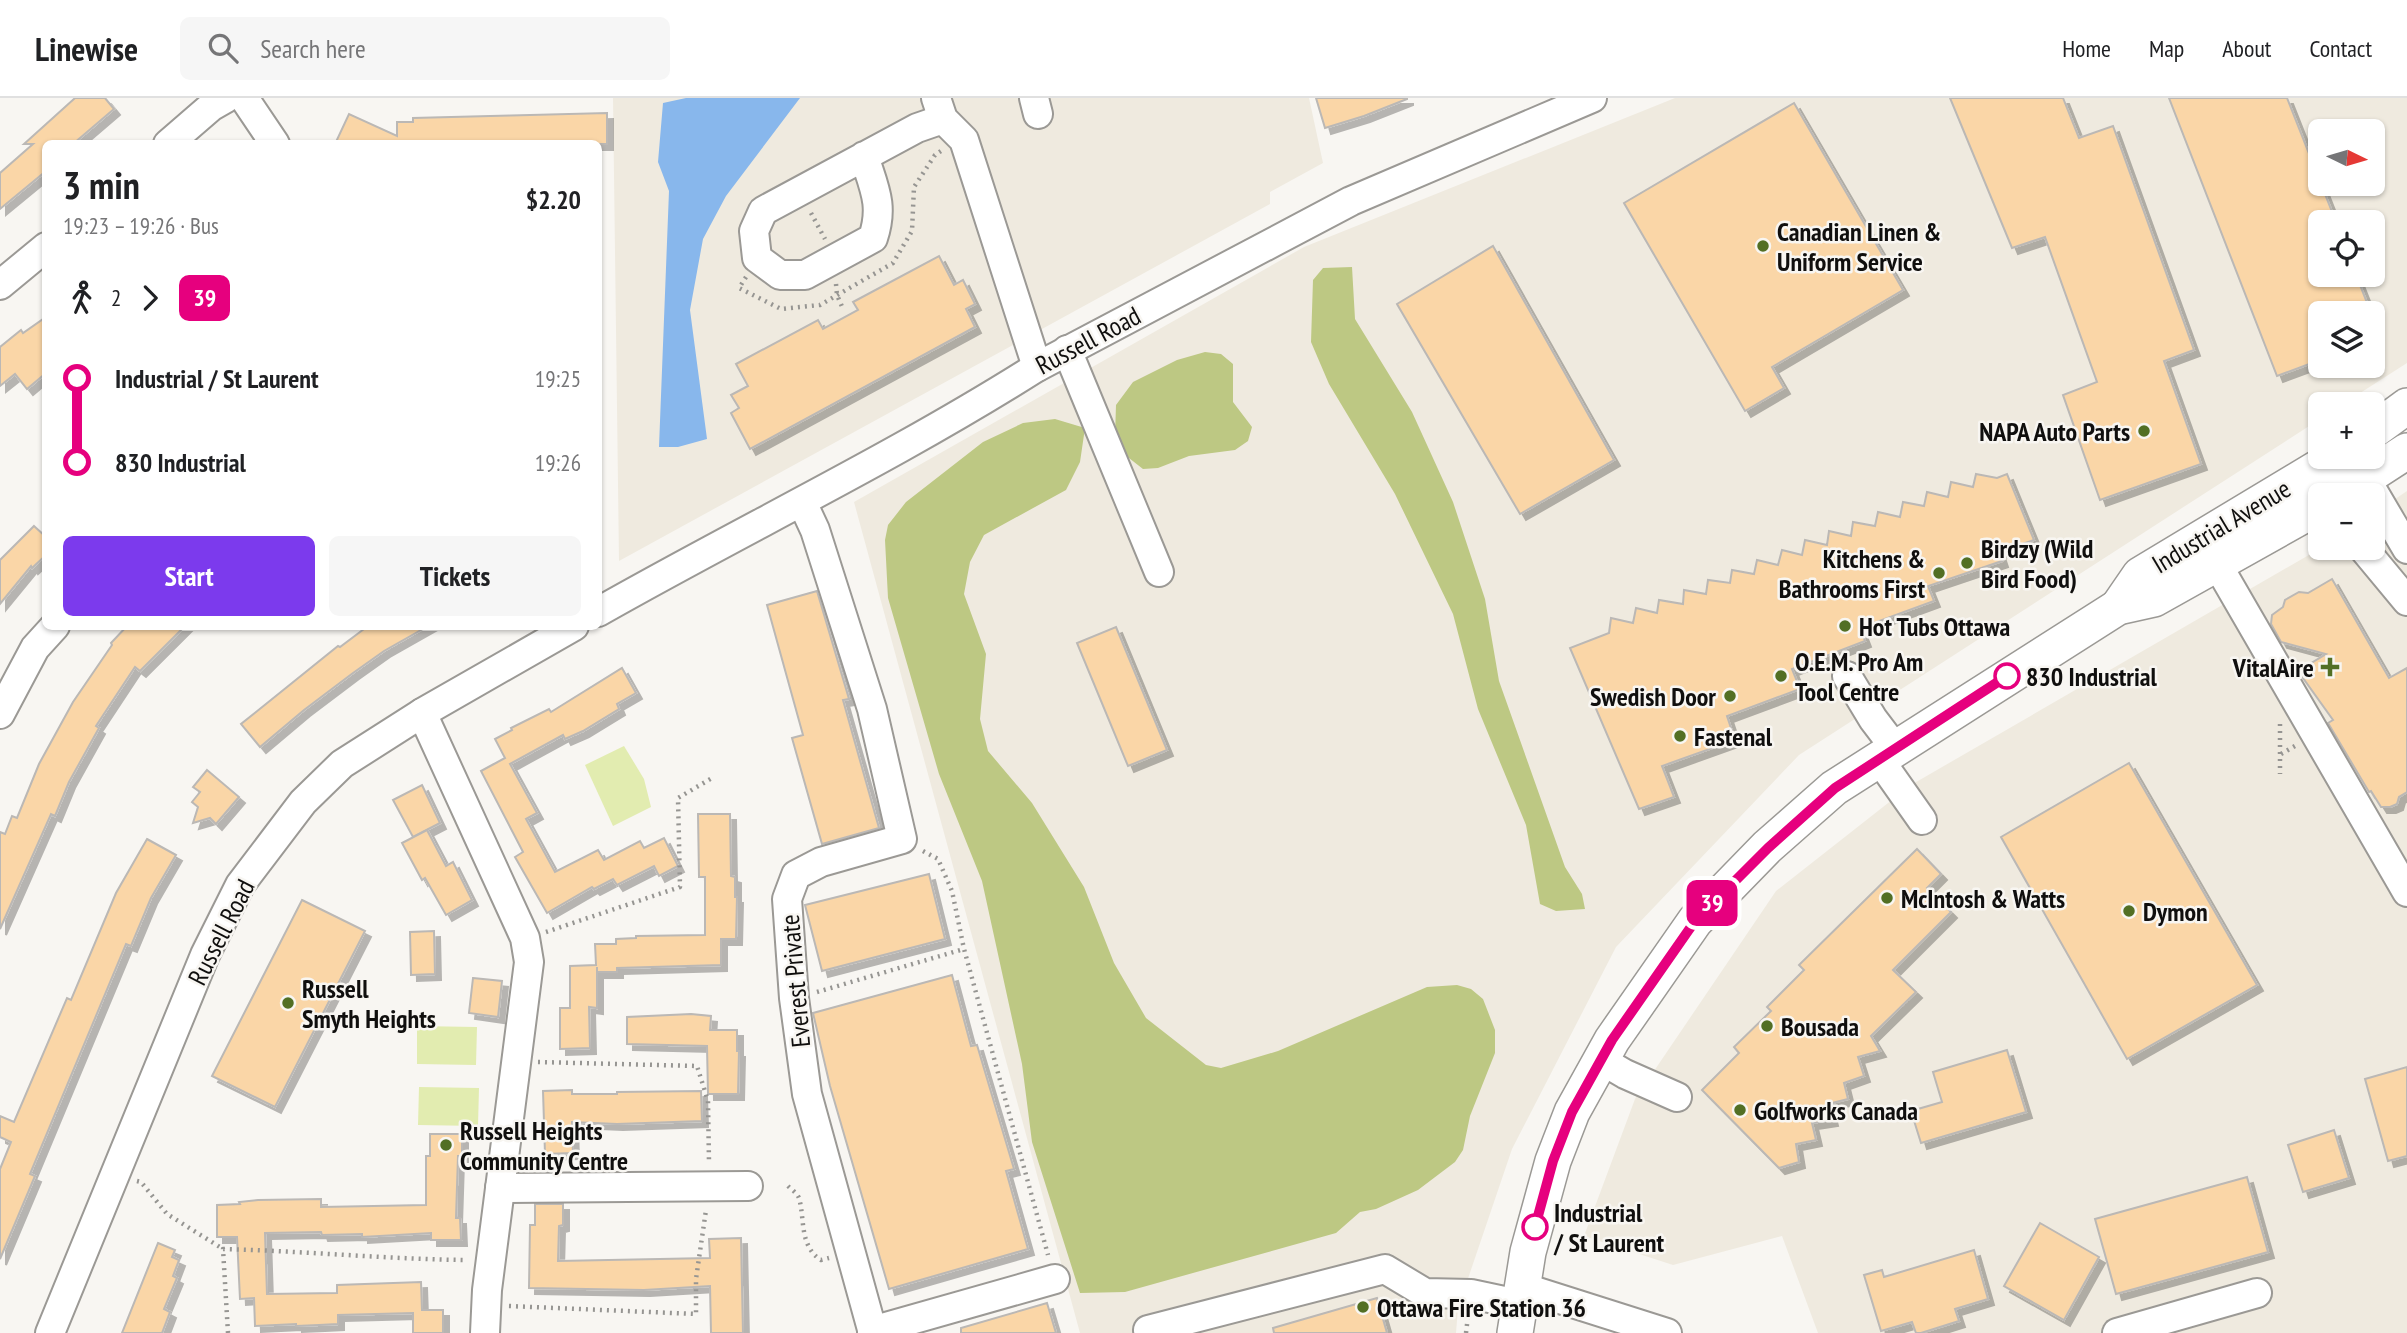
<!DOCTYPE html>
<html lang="en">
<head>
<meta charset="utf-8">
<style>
	:root { --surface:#fff; --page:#f6f6f6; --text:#202124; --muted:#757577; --line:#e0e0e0; --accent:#7c3aed }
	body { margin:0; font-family:"PT Sans Narrow",sans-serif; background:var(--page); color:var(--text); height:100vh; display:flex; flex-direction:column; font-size:26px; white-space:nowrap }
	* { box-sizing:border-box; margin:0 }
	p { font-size:23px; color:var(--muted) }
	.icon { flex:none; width:38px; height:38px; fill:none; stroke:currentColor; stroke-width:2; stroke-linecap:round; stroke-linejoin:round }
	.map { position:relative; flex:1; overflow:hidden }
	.panel { position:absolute; left:42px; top:42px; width:560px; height:490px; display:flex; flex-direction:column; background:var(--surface); border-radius:10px; box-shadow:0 2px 5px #0004 }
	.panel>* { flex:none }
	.badge { padding:0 14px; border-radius:10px; font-size:24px; line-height:46px }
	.needle { width:46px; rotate:95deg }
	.tools { position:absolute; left:2308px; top:21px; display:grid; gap:14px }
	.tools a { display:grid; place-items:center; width:77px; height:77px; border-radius:10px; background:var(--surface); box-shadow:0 2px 5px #0004; font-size:35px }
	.map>.badge { position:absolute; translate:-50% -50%; box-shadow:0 0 0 4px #fff }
	.legs { display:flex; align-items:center; gap:10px; height:77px; padding:0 21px; font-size:23px }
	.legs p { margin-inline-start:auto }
	.summary { display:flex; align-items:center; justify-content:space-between; height:119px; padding:0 21px }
	h1 { font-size:38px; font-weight:800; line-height:52px }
	.action { display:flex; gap:14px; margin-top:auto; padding:14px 21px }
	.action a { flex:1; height:80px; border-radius:10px; background:var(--accent); color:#fff; font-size:28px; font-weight:800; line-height:80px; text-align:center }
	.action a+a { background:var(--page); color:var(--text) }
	ul { padding:0 21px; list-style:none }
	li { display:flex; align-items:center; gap:24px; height:84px; font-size:26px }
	li i { display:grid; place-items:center; width:10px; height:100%; margin:0 9px; background:currentColor }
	li i::after { content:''; width:18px; height:18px; margin:-9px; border:5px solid; border-radius:50%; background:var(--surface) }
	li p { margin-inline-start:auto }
	li:first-child i { background:linear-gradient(#0000 50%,currentColor 0) }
	li:last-child i { background:linear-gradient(currentColor 50%,#0000 0) }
	header { display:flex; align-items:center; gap:42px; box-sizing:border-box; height:98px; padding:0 35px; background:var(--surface); border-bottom:2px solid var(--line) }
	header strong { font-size:33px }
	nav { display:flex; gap:38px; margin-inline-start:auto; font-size:24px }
	.search { width:490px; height:63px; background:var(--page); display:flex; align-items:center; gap:18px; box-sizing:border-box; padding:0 24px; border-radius:10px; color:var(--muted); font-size:26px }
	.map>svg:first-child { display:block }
</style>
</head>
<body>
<header>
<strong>Linewise</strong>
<div class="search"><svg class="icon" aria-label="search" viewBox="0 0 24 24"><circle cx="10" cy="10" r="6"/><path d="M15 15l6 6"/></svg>Search here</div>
<nav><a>Home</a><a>Map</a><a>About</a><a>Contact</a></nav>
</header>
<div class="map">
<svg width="2407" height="1235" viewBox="0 0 2407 1235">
	<defs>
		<filter id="shadow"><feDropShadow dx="6" dy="6" stdDeviation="0" flood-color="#0004"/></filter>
	</defs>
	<rect width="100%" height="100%" fill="#f8f6f2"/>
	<g fill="#efeadf" fill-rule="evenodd">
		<path d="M 613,0 L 1309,0 L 1323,65 L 1270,94 L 1270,106 L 619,463 Z"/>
		<path d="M 1675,0 L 2407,0 L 2407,265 L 2343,306 L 2320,306 L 2320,321 L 1799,657 L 1616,849 L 1512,1051 L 1458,1210 L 1456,1235 L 1080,1235 L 854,404 L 1304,149 ZM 2320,33 L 2373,33 L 2373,86 L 2320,86 ZM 2320,124 L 2373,124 L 2373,177 L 2320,177 ZM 2320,215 L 2373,215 L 2373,268 L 2320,268 Z"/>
		<path d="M 2407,393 L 2407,1235 L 1818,1235 L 1782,1138 L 1673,1167 L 1584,1138 L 1635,1001 L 1776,793 L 1911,687 L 2321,450 L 2373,450 L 2373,416 Z"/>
	</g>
	<g fill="#e2ecb0">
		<path d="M 624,648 L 644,681 L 651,709 L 613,728 L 585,667 Z"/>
		<path d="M 417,928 L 477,929 L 476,967 L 417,966 Z"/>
		<path d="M 419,989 L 479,990 L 478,1028 L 418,1027 Z"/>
	</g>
	<g fill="#bdc883">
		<path d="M 1352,169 L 1355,221 L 1412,314 L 1453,404 L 1485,501 L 1499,583 L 1565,769 L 1582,796 L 1585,811 L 1556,813 L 1540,806 L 1526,727 L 1478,611 L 1453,516 L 1395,396 L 1329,286 L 1311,244 L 1313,182 L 1323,170 Z"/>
		<path d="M 1205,254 L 1221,256 L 1233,266 L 1233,304 L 1252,329 L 1248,343 L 1235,352 L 1189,358 L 1158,370 L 1143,371 L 1120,353 L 1115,338 L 1116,307 L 1133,284 L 1177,262 Z"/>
		<path d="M 1055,321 L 1085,330 L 1080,364 L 1066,392 L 984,437 L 970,464 L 964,496 L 986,556 L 980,621 L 988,653 L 1032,705 L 1084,789 L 1114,865 L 1146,920 L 1206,967 L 1221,970 L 1278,953 L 1427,889 L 1457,887 L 1471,891 L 1483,901 L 1495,932 L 1495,955 L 1470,1018 L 1463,1052 L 1455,1064 L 1418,1092 L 1376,1111 L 1360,1114 L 1336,1135 L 1125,1194 L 1080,1195 L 1032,1044 L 1022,966 L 982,783 L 939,676 L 888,500 L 885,442 L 888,427 L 906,404 L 983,344 L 1023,325 Z"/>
	</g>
	<path fill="#88b7ec" d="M 686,0 L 800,0 L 726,98 L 703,141 L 690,212 L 707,341 L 678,349 L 659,349 L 669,93 L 658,64 L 663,5 Z"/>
	<g fill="#fad6a7" stroke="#bbb8b5" stroke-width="2" filter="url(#shadow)">
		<path d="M 75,0 L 105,0 L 114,11 L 73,46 L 46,46 L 46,73 L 0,111 L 0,75 L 33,46 L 24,46 Z"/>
		<path d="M 1316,0 L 1407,0 L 1407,1 L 1364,18 L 1325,30 Z"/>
		<path d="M 1950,0 L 2063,0 L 2079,40 L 2113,28 L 2194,252 L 2164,263 L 2201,366 L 2100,402 L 2063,297 L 2097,284 L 2045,139 L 2012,150 Z"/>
		<path d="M 2169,0 L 2287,0 L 2336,124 L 2320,124 L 2320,177 L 2356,177 L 2371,215 L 2320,215 L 2320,262 L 2277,278 Z"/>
		<path d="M 1794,5 L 1903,192 L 1772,269 L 1784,290 L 1745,313 L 1624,105 Z"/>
		<path d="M 607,15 L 607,46 L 335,46 L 349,16 L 397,38 L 397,24 L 413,24 L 413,20 Z"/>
		<path d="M 1493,148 L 1614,362 L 1520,416 L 1397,206 Z"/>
		<path d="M 939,158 L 954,187 L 963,182 L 975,206 L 966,211 L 975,229 L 750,351 L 731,315 L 739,310 L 731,297 L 748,288 L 736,266 L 818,222 L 823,231 L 858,212 L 853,204 Z"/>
		<path d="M 46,219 L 46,275 L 27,291 L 15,276 L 0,288 L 0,249 L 21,232 L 23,235 Z"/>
		<path d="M 1976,376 L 1997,380 L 2007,376 L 2034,442 L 1999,454 L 2002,463 L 1928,488 L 1934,503 L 1860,530 L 1865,543 L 1792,571 L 1800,591 L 1727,618 L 1735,642 L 1662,668 L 1674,699 L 1639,711 L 1570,550 L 1609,535 L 1611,520 L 1633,525 L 1636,510 L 1657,515 L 1659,502 L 1683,506 L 1684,492 L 1706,496 L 1708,482 L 1730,485 L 1732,472 L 1754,476 L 1757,462 L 1778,467 L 1782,452 L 1802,457 L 1805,442 L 1827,447 L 1829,433 L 1851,438 L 1853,424 L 1875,428 L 1878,414 L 1900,419 L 1903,404 L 1924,408 L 1927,394 L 1948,399 L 1951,384 L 1973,389 Z"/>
		<path d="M 34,428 L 46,439 L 46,457 L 32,470 L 31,468 L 0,506 L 0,462 Z"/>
		<path d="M 2332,481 L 2389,580 L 2407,570 L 2407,694 L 2399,699 L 2397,706 L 2390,709 L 2381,709 L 2371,693 L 2369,694 L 2328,625 L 2333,622 L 2298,573 L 2326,556 L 2281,544 L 2271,526 L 2272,517 L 2283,509 L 2285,502 L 2299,494 L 2308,495 Z"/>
		<path d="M 817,493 L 849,601 L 843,602 L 879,730 L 822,746 L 792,640 L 803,637 L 767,507 Z"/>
		<path d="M 127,528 L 185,528 L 140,573 L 135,569 L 96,628 L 99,630 L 69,684 L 55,718 L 51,716 L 0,831 L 0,734 L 5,736 L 12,718 L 17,720 L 39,666 L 73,604 L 112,547 L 111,545 Z"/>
		<path d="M 368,528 L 428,528 L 384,553 L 353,575 L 304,612 L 260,649 L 241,626 L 338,548 L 340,549 Z"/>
		<path d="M 1116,529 L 1167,652 L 1128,668 L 1077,545 Z"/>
		<path d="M 622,570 L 636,595 L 617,606 L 619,611 L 583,633 L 565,641 L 563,637 L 510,666 L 537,715 L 526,721 L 555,774 L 598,752 L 604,762 L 640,743 L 644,750 L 664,740 L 678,768 L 659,778 L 654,768 L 617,787 L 613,781 L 594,791 L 592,789 L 547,815 L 515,759 L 523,754 L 481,673 L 505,660 L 495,641 L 512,632 L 511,630 L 549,611 L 551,614 Z"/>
		<path d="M 2129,665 L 2257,887 L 2127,961 L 2001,739 Z"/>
		<path d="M 207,672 L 239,699 L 216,726 L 210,720 L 193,725 L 198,709 L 192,704 L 200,694 L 193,689 Z"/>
		<path d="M 422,687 L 440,725 L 413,739 L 393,702 Z"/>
		<path d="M 698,716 L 730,716 L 731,778 L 735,779 L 735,799 L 737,799 L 736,841 L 721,841 L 721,867 L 617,870 L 617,874 L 597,874 L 597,869 L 597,910 L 589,909 L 590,950 L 560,951 L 560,910 L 570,910 L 570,868 L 596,867 L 595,846 L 616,846 L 616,841 L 636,840 L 636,838 L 705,837 L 705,779 L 699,779 Z"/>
		<path d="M 427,732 L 446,768 L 453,764 L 472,802 L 446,817 L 425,780 L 422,782 L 402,745 Z"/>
		<path d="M 147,741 L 176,757 L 151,800 L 131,848 L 126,846 L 30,1076 L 35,1078 L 0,1161 L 0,1071 L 11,1044 L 0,1039 L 0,1018 L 14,1024 L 67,900 L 71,902 L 116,795 Z"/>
		<path d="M 1917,751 L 1941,776 L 1927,790 L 1951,814 L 1893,872 L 1916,894 L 1871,938 L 1880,953 L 1858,959 L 1864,978 L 1844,985 L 1848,1001 L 1828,1006 L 1832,1022 L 1812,1025 L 1816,1042 L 1796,1046 L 1799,1064 L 1779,1070 L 1702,992 L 1739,955 L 1734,949 L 1771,913 L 1767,909 L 1804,872 L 1799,867 Z"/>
		<path d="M 929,776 L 945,841 L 822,873 L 805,807 Z"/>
		<path d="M 302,802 L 365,833 L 275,1009 L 212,978 Z"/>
		<path d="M 434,833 L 435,876 L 411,877 L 410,834 Z"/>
		<path d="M 952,877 L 971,948 L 977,947 L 1014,1071 L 1006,1073 L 1028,1151 L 889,1191 L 830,988 L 813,915 Z"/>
		<path d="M 473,880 L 502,883 L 498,919 L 469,915 Z"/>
		<path d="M 691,916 L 711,918 L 710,932 L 737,932 L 737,953 L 739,953 L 738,996 L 708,996 L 707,948 L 627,946 L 627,919 Z"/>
		<path d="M 2007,952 L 2026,1014 L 1921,1045 L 1911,1013 L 1942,1004 L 1933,974 Z"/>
		<path d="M 2407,969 L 2407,1058 L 2388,1063 L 2365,981 Z"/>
		<path d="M 572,992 L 572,996 L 617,996 L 617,994 L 701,993 L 702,1023 L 617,1026 L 572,1024 L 573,1055 L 545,1056 L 543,993 Z"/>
		<path d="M 2334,1032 L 2349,1080 L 2303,1094 L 2288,1047 Z"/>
		<path d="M 430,1036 L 462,1036 L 462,1058 L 458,1058 L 456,1120 L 460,1120 L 461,1142 L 431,1142 L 431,1135 L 362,1139 L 362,1136 L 322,1137 L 321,1134 L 265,1135 L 267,1196 L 337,1195 L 337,1187 L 421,1184 L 422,1212 L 443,1212 L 443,1235 L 413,1235 L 413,1215 L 338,1217 L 338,1226 L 319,1227 L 296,1228 L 296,1226 L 255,1228 L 254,1200 L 240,1201 L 237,1139 L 217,1139 L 217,1107 L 240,1106 L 239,1104 L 258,1102 L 321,1101 L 321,1109 L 426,1107 L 426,1058 L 430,1058 Z"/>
		<path d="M 2247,1079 L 2268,1154 L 2116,1196 L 2095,1121 Z"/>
		<path d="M 535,1106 L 563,1106 L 563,1127 L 559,1128 L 558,1163 L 710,1160 L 709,1141 L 741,1140 L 743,1235 L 711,1235 L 710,1188 L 644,1192 L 529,1190 L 530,1127 L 535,1127 Z"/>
		<path d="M 2040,1125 L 2099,1159 L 2064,1222 L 2004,1188 Z"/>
		<path d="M 158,1145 L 175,1152 L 172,1159 L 179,1162 L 173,1178 L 177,1180 L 164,1211 L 170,1214 L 162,1235 L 122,1235 Z"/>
		<path d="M 1974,1152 L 1988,1201 L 1955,1211 L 1959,1223 L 1921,1235 L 1916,1235 L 1912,1224 L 1881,1233 L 1864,1177 L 1882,1172 L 1884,1179 Z"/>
		<path d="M 1377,1200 L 1387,1235 L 1274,1235 L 1273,1230 Z"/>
		<path d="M 1047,1205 L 1056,1235 L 961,1235 L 961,1230 Z"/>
	</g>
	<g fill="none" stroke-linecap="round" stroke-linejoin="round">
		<defs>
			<g id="minor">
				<path d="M 244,0 L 275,46"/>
				<path d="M 936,0 L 943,21 L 964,42 L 1037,269"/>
				<path d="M 1034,0 L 1038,16"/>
				<path d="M 168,46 L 212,8 L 226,0"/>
				<path d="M 864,58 C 874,90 884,107 873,140 L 805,177 L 780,177 L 757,160 L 754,133 L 763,113 L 917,30 L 943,21"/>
				<path d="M 0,187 L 46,149"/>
				<path d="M 1067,252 L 1159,474"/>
				<path d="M 2353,359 L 2407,451"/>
				<path d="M 802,404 L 815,432 L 872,611 L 902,741 L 821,764 L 796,777 L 787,801 L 794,900 L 807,996 L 873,1235"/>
				<path d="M 2363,450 L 2407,503"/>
				<path d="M 2217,466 L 2407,794"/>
				<path d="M 598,514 C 744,431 895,359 1037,269 L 1351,103 L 1592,0"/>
				<path d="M 1847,578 L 1873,621 L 1895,650"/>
				<path d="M 422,615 L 525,840 L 529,864 L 487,1192 L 485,1235"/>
				<path d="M 0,616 L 35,550 L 55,528"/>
				<path d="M 1879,661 L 1922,722"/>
				<path d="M 1601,962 L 1625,976 L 1677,999"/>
				<path d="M 500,1090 L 748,1088"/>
				<path d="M 1522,1189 L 1667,1235"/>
				<path d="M 872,1233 L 1055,1181"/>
				<path d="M 50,1235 L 205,857 L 240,787 L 303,704 L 342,666 L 422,615 L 574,528"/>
				<path d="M 1149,1235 L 1148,1232 L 1385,1171 L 1425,1195 L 1471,1196 L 1518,1206"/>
				<path d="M 2117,1235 L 2257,1195"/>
			</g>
			<g id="major">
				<path d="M 2373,333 L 2407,308"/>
				<path d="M 2339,397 L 2407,353"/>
				<path d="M 2118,509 L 2140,477 L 2336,359"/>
				<path d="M 1515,1235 L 1528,1154 L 1553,1063 L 1572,1014 L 1612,942 L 1695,823 L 1767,749 L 1834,690 L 2118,509 L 2154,501 L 2320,408"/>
			</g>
		</defs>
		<use href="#minor" stroke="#9b9995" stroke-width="32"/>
		<use href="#major" stroke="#9b9995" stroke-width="38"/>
		<g stroke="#969592" stroke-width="4.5" stroke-dasharray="2 5" stroke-linecap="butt">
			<path d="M 811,115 L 825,141"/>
			<path d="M 746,179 L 739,190 L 781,211 L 820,207 L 893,165 L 912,133 L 914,89 L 935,57 L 941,53"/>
			<path d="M 836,186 L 837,197 L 843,211"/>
			<path d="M 2280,626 L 2280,676"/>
			<path d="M 2281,656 L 2295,648"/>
			<path d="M 923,753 L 938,761 L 952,793 L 964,851 L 1048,1157"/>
			<path d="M 546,834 L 680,789 L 678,700 L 712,680"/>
			<path d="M 817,894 L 964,851"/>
			<path d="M 538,964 L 697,968 L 708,1003 L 709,1065"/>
			<path d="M 137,1083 L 141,1084 L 167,1116 L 223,1151"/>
			<path d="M 788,1088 C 792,1092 797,1095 799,1100 C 805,1121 799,1148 821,1162 L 829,1160"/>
			<path d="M 509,1208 L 696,1216 L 696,1181 L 706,1112"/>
			<path d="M 228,1235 L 223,1151 C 304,1153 385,1161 466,1162"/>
			<path d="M 1466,1235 L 1468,1218"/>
		</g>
		<use href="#minor" stroke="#fff" stroke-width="28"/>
		<use href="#major" stroke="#fff" stroke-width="35"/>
	</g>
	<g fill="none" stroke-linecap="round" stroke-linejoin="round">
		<defs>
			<path id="line-1" d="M 1535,1129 L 1553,1063 L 1572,1014 L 1612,942 L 1695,823 L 1768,750 L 1835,690 L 2007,578"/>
		</defs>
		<use href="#line-1" stroke="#fff" stroke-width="16"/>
		<use href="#line-1" stroke="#e6007e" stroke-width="10"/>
	</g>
	<g fill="#526f24" stroke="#f8f6f2" stroke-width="2.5">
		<circle cx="1763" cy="148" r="7"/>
		<circle cx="2144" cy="333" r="7"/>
		<circle cx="1967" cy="465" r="7"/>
		<circle cx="1939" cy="475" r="7"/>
		<circle cx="1845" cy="528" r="7"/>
		<path d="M2326.5 558.5h7v7h7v7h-7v7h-7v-7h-7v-7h7z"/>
		<circle cx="1781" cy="578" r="7"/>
		<circle cx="1730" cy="598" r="7"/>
		<circle cx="1680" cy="638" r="7"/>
		<circle cx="1887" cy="800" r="7"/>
		<circle cx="2129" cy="813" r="7"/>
		<circle cx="288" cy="905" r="7"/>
		<circle cx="1767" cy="928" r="7"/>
		<circle cx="1740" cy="1012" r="7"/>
		<circle cx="446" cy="1047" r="7"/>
		<circle cx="1363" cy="1209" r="7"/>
	</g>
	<g fill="#fff" stroke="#e6007e" stroke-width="3.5">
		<circle cx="2007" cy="578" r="12"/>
		<circle cx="1535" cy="1129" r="12"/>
	</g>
	<g text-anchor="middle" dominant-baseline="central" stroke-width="5" stroke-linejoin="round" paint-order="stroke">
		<g font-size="26" font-weight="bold" fill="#100f0e" stroke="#f8f6f2" text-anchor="start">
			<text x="1777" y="133">Canadian Linen &amp;<tspan x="1777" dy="30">Uniform Service</tspan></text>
			<text x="2130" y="333" text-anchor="end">NAPA Auto Parts</text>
			<text x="1981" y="450">Birdzy (Wild<tspan x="1981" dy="30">Bird Food)</tspan></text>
			<text x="1925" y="460" text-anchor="end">Kitchens &amp;<tspan x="1925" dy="30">Bathrooms First</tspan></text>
			<text x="1859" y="528">Hot Tubs Ottawa</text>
			<text x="1795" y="563">O.E.M. Pro Am<tspan x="1795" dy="30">Tool Centre</tspan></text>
			<text x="2314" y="569" text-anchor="end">VitalAire</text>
			<text x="1716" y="598" text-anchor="end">Swedish Door</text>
			<text x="1694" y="638">Fastenal</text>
			<text x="1901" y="800">McIntosh &amp; Watts</text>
			<text x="2143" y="813">Dymon</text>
			<text x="302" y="890">Russell<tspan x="302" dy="30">Smyth Heights</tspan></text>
			<text x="1781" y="928">Bousada</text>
			<text x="1754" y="1012">Golfworks Canada</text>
			<text x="460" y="1032">Russell Heights<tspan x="460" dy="30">Community Centre</tspan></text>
			<text x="1377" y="1209">Ottawa Fire Station 36</text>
		</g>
		<g font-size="26" fill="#100f0e" stroke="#f8f6f2">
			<text transform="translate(1088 242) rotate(-28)">Russell Road</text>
			<text transform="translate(2221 428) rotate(-31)">Industrial Avenue</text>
			<text transform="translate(221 834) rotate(-63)">Russell Road</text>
			<text transform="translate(795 883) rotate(-95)">Everest Private</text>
		</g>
		<g font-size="26" font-weight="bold" fill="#100f0e" stroke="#f8f6f2" text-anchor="start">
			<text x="2026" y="578">830 Industrial</text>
			<text x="1554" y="1114">Industrial<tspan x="1554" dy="30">/ St Laurent</tspan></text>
		</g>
	</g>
</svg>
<div class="tools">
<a><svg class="needle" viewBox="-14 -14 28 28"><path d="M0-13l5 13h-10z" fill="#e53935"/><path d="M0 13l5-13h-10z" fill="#757577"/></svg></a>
<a><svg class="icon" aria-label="locate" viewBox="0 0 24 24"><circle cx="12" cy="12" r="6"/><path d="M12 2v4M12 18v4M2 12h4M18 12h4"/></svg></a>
<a><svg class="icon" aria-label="layers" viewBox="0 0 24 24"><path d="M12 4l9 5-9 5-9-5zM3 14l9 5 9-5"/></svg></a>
<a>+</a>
<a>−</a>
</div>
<b class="badge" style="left:1712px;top:805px;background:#e6007e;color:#fff">39</b>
<section class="panel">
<div class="summary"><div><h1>3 min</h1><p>19:23 – 19:26 · Bus</p></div><b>$2.20</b></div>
<div class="legs"><svg class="icon" aria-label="walk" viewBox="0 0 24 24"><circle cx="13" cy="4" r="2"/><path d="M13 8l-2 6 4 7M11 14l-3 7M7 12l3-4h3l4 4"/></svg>2<svg class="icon" aria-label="forward" viewBox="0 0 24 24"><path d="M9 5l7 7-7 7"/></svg><b class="badge" style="background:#e6007e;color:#fff">39</b></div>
<ul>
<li><i style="color:#e6007e"></i><b>Industrial / St Laurent</b><p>19:25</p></li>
<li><i style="color:#e6007e"></i><b>830 Industrial</b><p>19:26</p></li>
</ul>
<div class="action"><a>Start</a><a>Tickets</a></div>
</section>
</div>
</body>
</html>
